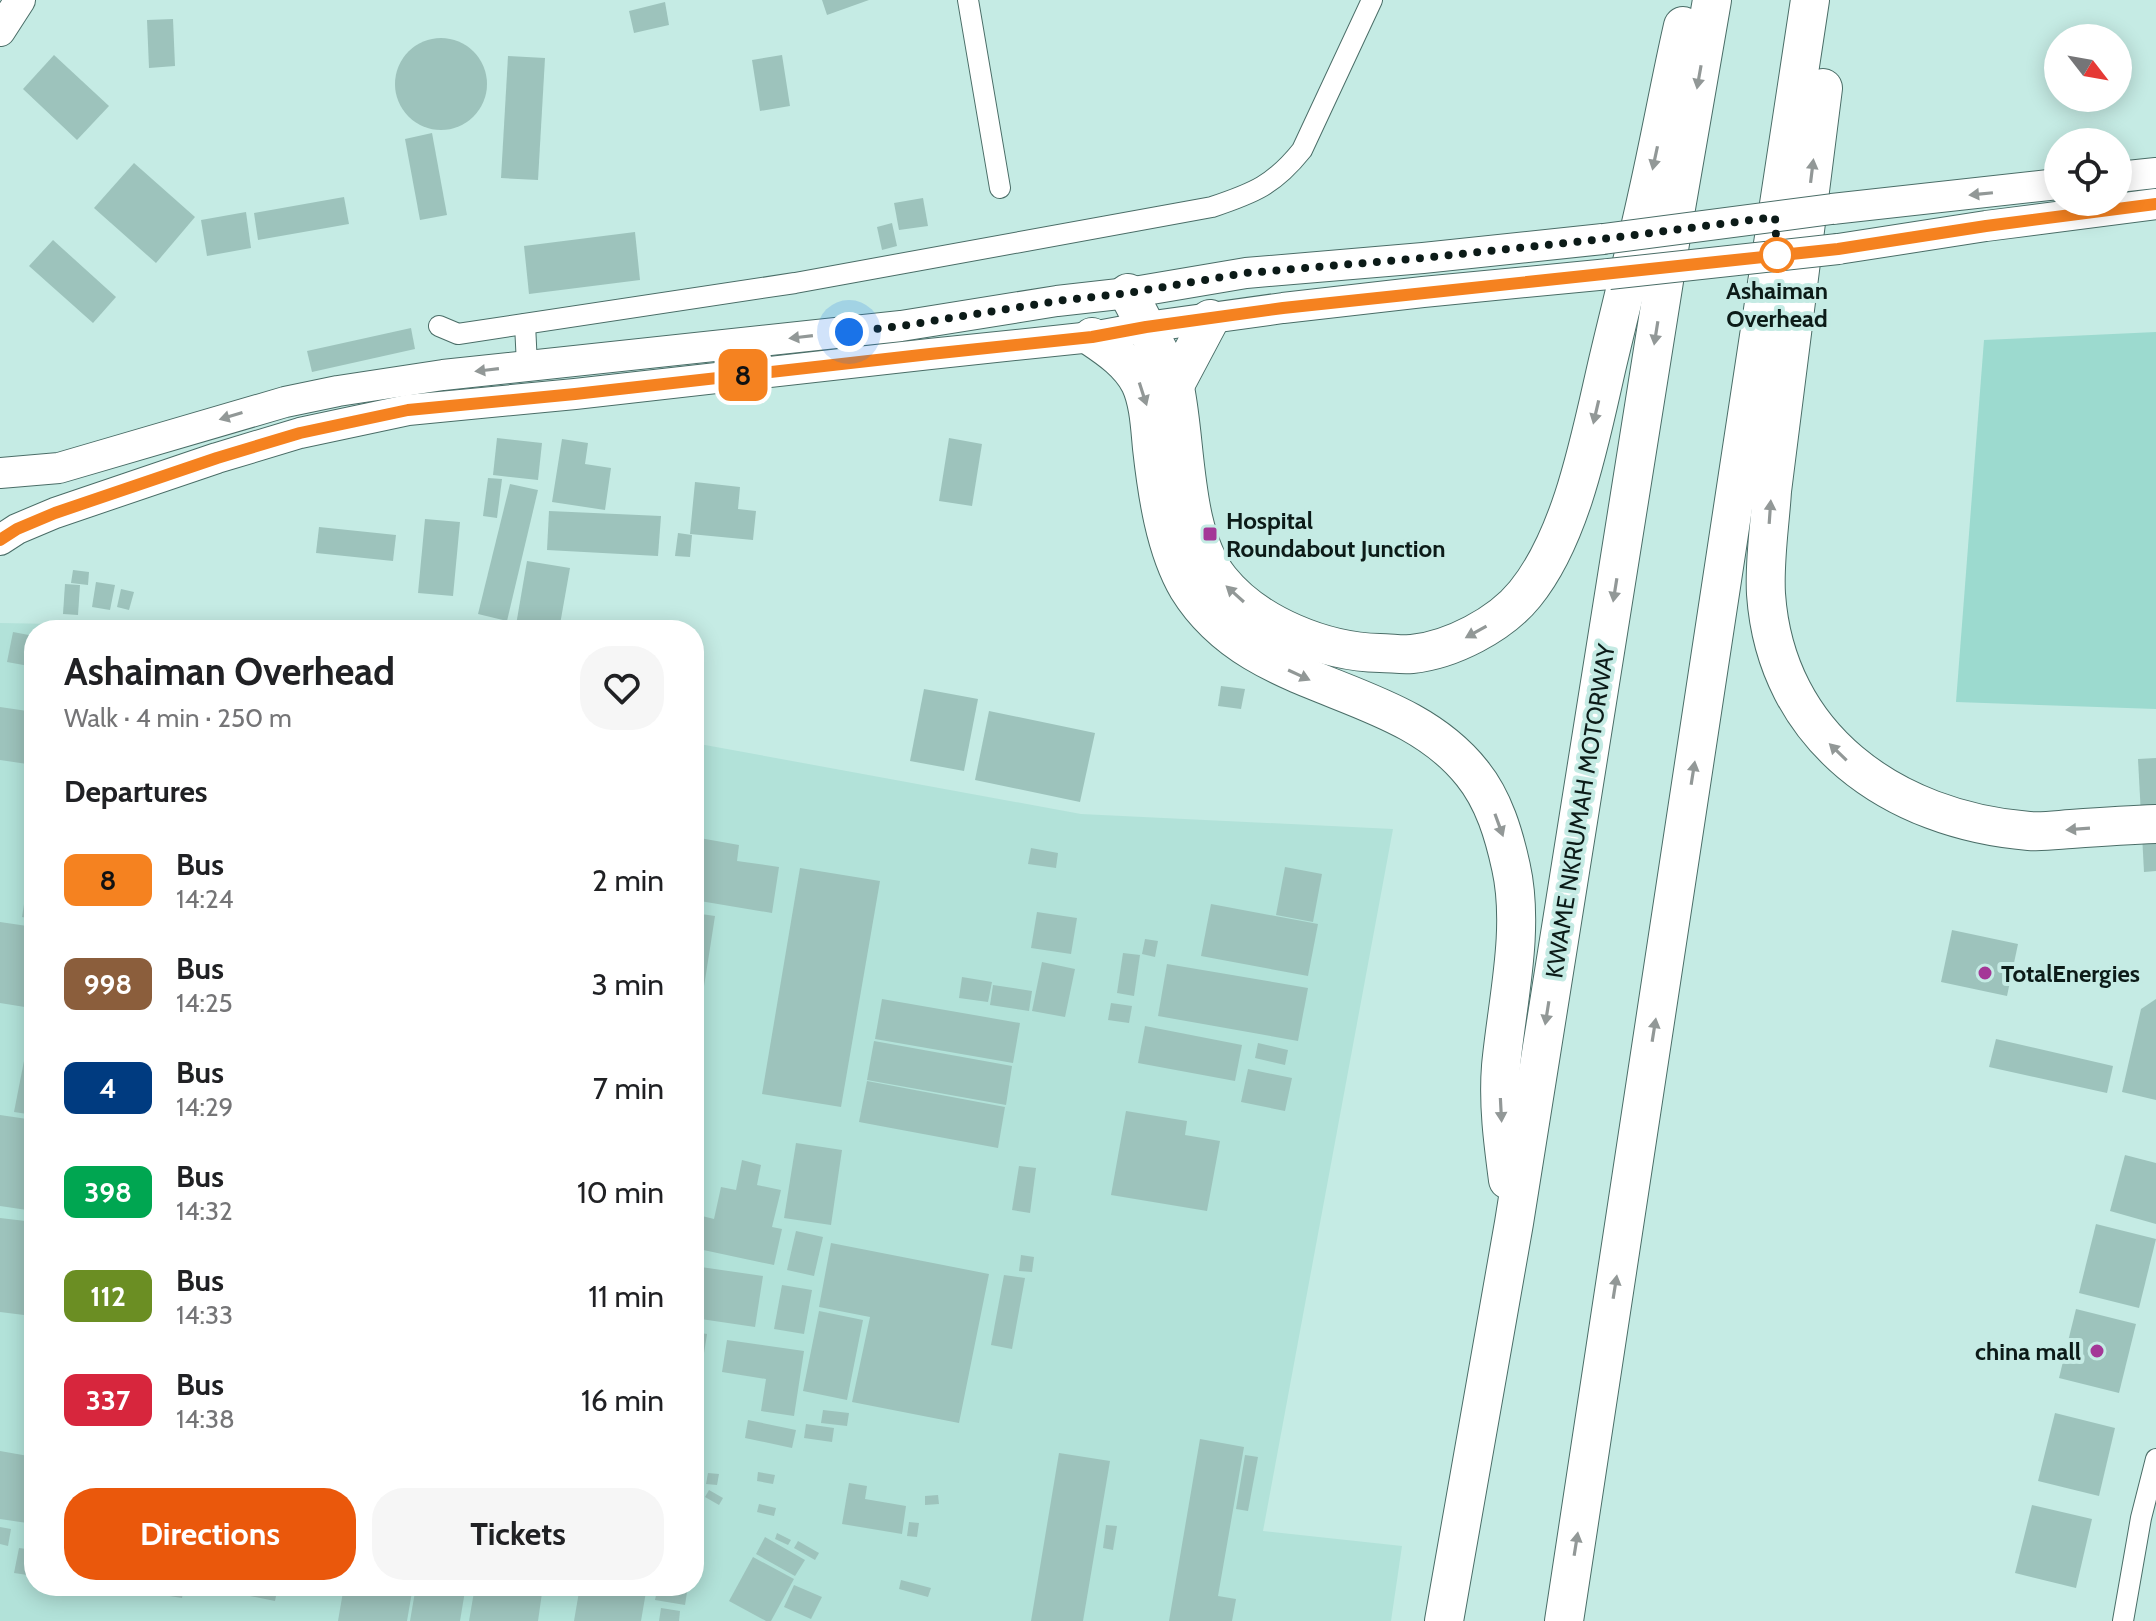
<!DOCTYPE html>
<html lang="en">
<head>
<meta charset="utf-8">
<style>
	:root { --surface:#fff; --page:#f6f6f6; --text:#202124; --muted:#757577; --accent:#ea580c }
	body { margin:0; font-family:Cabin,sans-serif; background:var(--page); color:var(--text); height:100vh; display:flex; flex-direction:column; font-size:30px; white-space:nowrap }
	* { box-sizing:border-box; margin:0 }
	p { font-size:26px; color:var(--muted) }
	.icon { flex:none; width:44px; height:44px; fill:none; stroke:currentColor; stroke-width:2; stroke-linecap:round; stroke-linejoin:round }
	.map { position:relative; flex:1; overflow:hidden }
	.sheet { position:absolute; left:24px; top:620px; width:680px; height:976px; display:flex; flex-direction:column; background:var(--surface); border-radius:32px; box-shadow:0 4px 20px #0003 }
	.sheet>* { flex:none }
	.badge { padding:0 16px; border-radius:12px; font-size:28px; line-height:52px }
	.needle { width:52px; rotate:121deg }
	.tools { position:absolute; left:2044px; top:24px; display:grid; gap:16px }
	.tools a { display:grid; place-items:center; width:88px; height:88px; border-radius:50%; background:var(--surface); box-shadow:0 4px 20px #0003; font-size:40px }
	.you { position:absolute; width:40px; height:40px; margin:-20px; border:6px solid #fff; border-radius:50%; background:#1a73e8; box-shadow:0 0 0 12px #1a73e833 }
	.map>.badge { position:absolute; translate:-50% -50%; box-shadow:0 0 0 4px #fff }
	h2 { padding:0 40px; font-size:30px; line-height:72px }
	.round { display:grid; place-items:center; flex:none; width:84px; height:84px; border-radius:32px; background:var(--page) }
	.headline { display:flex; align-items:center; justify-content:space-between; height:136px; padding:0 40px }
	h1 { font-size:38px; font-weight:700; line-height:60px }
	.button { display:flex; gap:16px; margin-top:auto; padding:16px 40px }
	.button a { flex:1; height:92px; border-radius:32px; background:var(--accent); color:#fff; font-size:32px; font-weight:700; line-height:92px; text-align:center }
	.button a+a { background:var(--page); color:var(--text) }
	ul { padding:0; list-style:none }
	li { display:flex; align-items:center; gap:24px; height:104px; padding:0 40px }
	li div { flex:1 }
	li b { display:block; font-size:30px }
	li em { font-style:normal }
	li .badge { min-width:88px; font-weight:700; text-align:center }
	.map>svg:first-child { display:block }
</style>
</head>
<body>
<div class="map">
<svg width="2156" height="1621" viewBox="0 0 2156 1621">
	<rect width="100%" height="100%" fill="#c5ebe4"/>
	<path fill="#b2e2d9" d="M 0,623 L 55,624 L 86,630 L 34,630 L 34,1586 L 694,1586 L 694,743 L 1081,814 L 1393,829 L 1263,1531 L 1402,1546 L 1391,1621 L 0,1621 Z"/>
	<path fill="#9cdacf" d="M 2156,332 L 2156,709 L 1956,702 L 1984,340 Z"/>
	<g fill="#9dc3bc">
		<path d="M 822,0 L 869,0 L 827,15 Z"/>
		<path d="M 665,2 L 669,25 L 634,33 L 629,11 Z"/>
		<path d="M 173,19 L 175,66 L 149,68 L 147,20 Z"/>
		<circle cx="441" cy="84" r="46"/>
		<path d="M 54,55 L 109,106 L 77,140 L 23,89 Z"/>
		<path d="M 782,55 L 790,106 L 760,111 L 752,60 Z"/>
		<path d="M 508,56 L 545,58 L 538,180 L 501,178 Z"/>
		<path d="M 432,133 L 447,215 L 420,220 L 405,139 Z"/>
		<path d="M 134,163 L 195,217 L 156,263 L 94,208 Z"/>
		<path d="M 344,197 L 349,224 L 258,240 L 254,213 Z"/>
		<path d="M 923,198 L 928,226 L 899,230 L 894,203 Z"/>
		<path d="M 246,212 L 251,248 L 207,256 L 201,220 Z"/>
		<path d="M 892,223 L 897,246 L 882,250 L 877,227 Z"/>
		<path d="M 635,232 L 640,280 L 529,294 L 524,246 Z"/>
		<path d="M 53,240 L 116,297 L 93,323 L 29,266 Z"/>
		<path d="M 411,328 L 415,349 L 312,372 L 307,351 Z"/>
		<path d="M 497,438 L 542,443 L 538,480 L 493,475 Z"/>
		<path d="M 949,438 L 982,444 L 972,506 L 939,501 Z"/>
		<path d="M 562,439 L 588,443 L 585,464 L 611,468 L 605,510 L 552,502 Z"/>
		<path d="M 488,478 L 502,479 L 497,518 L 483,516 Z"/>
		<path d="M 695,482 L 740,487 L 738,509 L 756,511 L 753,540 L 690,534 Z"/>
		<path d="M 510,484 L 538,490 L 507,621 L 478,614 Z"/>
		<path d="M 549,511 L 661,516 L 658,556 L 547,550 Z"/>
		<path d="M 425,519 L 460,522 L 453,596 L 418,593 Z"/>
		<path d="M 319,527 L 396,535 L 393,561 L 316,553 Z"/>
		<path d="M 678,533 L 692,535 L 690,557 L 675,556 Z"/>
		<path d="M 527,561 L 570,568 L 559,630 L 542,630 L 516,625 Z"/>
		<path d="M 73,570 L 89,572 L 88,585 L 71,583 Z"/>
		<path d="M 96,582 L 115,585 L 110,610 L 92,607 Z"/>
		<path d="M 65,584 L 80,585 L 78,615 L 63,614 Z"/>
		<path d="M 121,589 L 134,592 L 129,610 L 117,607 Z"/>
		<path d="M 13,632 L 34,636 L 29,666 L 7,662 Z"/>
		<path d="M 1221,686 L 1245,689 L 1241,709 L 1218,706 Z"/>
		<path d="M 924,689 L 978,699 L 964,771 L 910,761 Z"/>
		<path d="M 0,707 L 34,712 L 34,765 L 0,760 Z"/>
		<path d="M 989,711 L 1095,733 L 1080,802 L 975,780 Z"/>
		<path d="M 2156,758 L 2156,871 L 2144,872 L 2138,759 Z"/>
		<path d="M 694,837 L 739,845 L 737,861 L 779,867 L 772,913 L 694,900 Z"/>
		<path d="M 1031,848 L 1058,853 L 1056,868 L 1028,864 Z"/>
		<path d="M 32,854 L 34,854 L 34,919 L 22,917 Z"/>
		<path d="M 1285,867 L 1322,874 L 1313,922 L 1276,915 Z"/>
		<path d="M 800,868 L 880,881 L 841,1107 L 762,1094 Z"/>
		<path d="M 1211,904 L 1318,924 L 1308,976 L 1201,956 Z"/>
		<path d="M 1037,912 L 1077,918 L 1071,954 L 1031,948 Z"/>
		<path d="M 694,913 L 715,916 L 698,1025 L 694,1025 Z"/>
		<path d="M 0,922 L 34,927 L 34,991 L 31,1008 L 0,1003 Z"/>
		<path d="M 1952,930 L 2018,944 L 2007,996 L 1941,982 Z"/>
		<path d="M 1145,939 L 1158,941 L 1155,957 L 1142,954 Z"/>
		<path d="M 1123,953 L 1140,955 L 1134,996 L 1117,993 Z"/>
		<path d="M 1042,962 L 1075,969 L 1065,1017 L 1032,1011 Z"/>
		<path d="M 1167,964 L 1308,988 L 1298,1041 L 1158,1016 Z"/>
		<path d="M 962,977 L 992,982 L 988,1002 L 959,998 Z"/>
		<path d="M 993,985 L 1032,991 L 1029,1011 L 990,1005 Z"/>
		<path d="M 882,999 L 1020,1023 L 1013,1063 L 875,1039 Z"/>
		<path d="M 2156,999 L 2156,1100 L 2122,1092 L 2141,1009 Z"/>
		<path d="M 1111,1003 L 1132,1006 L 1129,1023 L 1108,1020 Z"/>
		<path d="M 33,1015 L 34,1016 L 34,1115 L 14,1112 Z"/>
		<path d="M 1145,1026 L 1242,1045 L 1235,1081 L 1138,1063 Z"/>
		<path d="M 1996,1039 L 2113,1066 L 2107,1093 L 1989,1067 Z"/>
		<path d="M 874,1041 L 1012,1066 L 1006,1105 L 867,1080 Z"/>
		<path d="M 1258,1043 L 1288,1050 L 1285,1065 L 1255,1058 Z"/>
		<path d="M 1248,1069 L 1292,1078 L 1285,1111 L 1241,1102 Z"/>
		<path d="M 867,1081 L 1005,1107 L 998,1148 L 859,1122 Z"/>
		<path d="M 1126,1111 L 1187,1121 L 1185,1135 L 1220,1141 L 1207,1211 L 1111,1195 Z"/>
		<path d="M 0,1115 L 34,1120 L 34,1211 L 0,1206 Z"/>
		<path d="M 796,1143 L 842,1150 L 831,1225 L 784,1218 Z"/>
		<path d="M 2125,1155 L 2156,1163 L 2156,1224 L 2110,1211 Z"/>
		<path d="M 742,1160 L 761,1165 L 757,1185 L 781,1190 L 772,1227 L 782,1229 L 774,1265 L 694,1248 L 694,1214 L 714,1219 L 721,1187 L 736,1190 Z"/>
		<path d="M 1019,1166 L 1036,1168 L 1030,1213 L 1012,1210 Z"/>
		<path d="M 0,1218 L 34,1222 L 34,1302 L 32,1316 L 0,1312 Z"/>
		<path d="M 2096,1224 L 2156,1239 L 2139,1308 L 2079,1293 Z"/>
		<path d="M 796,1231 L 823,1237 L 814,1276 L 787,1270 Z"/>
		<path d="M 831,1243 L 989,1274 L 959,1423 L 852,1402 L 870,1317 L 819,1307 Z"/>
		<path d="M 1021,1255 L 1034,1257 L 1032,1272 L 1019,1271 Z"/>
		<path d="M 694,1266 L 763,1276 L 755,1327 L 694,1318 Z"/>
		<path d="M 1004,1275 L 1025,1278 L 1012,1349 L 991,1345 Z"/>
		<path d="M 782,1285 L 812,1290 L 804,1334 L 774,1329 Z"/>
		<path d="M 2076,1309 L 2136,1324 L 2119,1393 L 2059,1378 Z"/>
		<path d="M 819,1311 L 863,1320 L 847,1400 L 803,1391 Z"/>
		<path d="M 694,1332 L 707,1334 L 696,1405 L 694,1404 Z"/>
		<path d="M 727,1340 L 804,1351 L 794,1416 L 761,1411 L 766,1379 L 722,1372 Z"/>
		<path d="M 823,1410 L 849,1413 L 847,1426 L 821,1423 Z"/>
		<path d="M 2055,1413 L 2115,1428 L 2099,1496 L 2038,1481 Z"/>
		<path d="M 748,1420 L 796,1430 L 792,1448 L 745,1438 Z"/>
		<path d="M 32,1422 L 34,1422 L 34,1455 L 27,1454 Z"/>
		<path d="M 806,1424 L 834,1428 L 832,1442 L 804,1438 Z"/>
		<path d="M 1200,1439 L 1244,1447 L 1218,1596 L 1236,1599 L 1232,1621 L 1169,1621 Z"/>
		<path d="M 0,1451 L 34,1457 L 34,1524 L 0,1519 Z"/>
		<path d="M 1059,1453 L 1110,1461 L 1083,1621 L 1031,1621 Z"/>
		<path d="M 1245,1455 L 1258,1457 L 1248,1511 L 1236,1509 Z"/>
		<path d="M 758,1472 L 775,1475 L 773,1484 L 757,1481 Z"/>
		<path d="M 708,1473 L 719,1474 L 717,1485 L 706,1484 Z"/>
		<path d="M 849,1483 L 867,1486 L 865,1499 L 906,1506 L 902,1534 L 842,1524 Z"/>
		<path d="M 709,1490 L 723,1498 L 719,1505 L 705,1497 Z"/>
		<path d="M 938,1495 L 939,1504 L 925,1505 L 925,1496 Z"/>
		<path d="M 759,1504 L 776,1508 L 774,1516 L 757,1512 Z"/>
		<path d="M 2032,1505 L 2092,1519 L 2076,1588 L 2015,1573 Z"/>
		<path d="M 909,1522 L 919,1523 L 917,1537 L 907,1536 Z"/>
		<path d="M 1106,1525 L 1117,1526 L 1113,1550 L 1103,1548 Z"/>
		<path d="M 0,1527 L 11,1529 L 8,1546 L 0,1544 Z"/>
		<path d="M 777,1533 L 791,1540 L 788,1545 L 775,1539 Z"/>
		<path d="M 765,1537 L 805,1560 L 795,1576 L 756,1554 Z"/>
		<path d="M 798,1541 L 819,1553 L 815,1560 L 794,1548 Z"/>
		<path d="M 19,1548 L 34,1550 L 34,1576 L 14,1573 Z"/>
		<path d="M 753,1557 L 794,1579 L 771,1621 L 766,1621 L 729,1601 Z"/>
		<path d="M 901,1580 L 931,1588 L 928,1597 L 899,1589 Z"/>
		<path d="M 794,1585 L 822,1597 L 811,1619 L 784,1607 Z"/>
		<path d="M 164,1586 L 184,1586 L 182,1598 L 163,1595 Z"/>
		<path d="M 201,1586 L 278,1586 L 275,1601 Z"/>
		<path d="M 344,1586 L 413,1586 L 407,1621 L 338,1621 Z"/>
		<path d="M 416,1586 L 437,1586 L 465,1591 L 460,1621 L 410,1621 Z"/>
		<path d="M 475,1586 L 543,1586 L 538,1621 L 469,1621 Z"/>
		<path d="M 580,1586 L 647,1586 L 641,1621 L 574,1621 Z"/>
		<path d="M 658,1586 L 688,1586 L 685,1605 L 655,1600 Z"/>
		<path d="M 661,1608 L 680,1611 L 679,1621 L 659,1621 Z"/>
	</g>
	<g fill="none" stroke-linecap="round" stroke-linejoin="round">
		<defs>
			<g id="street">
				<path d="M 968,0 L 1000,188"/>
				<path d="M 525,324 L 527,365"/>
				<path d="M 439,326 L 458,334 L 795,283 L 1212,207 C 1254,193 1274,185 1302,150 L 1372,0"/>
				<path d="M 2123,1621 L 2141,1518 L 2156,1459"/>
			</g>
			<g id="secondary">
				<path d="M 0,31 L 20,0"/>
				<path d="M 2118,177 L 2156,173"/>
				<path d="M 1832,209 L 2058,184"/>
				<path d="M 1838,249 L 1986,226 L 2156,204"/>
				<path d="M 0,473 L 59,468 L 285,402 L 338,391 L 443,375 L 901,326 L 1057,301 L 1128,293 L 1246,273 L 1423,258 L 1603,239"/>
				<path d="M 0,540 L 17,529 L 55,513 L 217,458 L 300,433 L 408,410 L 575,394 L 930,354 L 1092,337 L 1146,327 L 1283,308 L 1423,292 L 1609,274"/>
			</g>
			<g id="highway">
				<path d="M 1823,88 L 1772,491 C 1770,524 1764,560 1766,594 C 1776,738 1893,820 2029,831 C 2043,832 2057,830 2071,829 C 2099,827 2128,825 2156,824"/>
				<path d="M 1128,293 C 1138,311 1147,330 1157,348 C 1164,361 1172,374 1175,388 C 1187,446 1182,533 1220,580 C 1256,625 1325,652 1380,653 C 1391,653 1401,655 1412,654 C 1451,650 1500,625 1525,594 C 1573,535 1591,434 1608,361 C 1621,306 1635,252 1647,197 C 1660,140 1670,83 1683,26"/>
				<path d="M 1092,337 C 1110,349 1130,363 1140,383 C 1149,402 1150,427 1152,448 C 1157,493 1165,549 1188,588 C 1254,695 1398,680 1472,773 C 1494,800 1504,835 1511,867 C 1525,930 1507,1002 1501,1066 C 1498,1104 1503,1142 1508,1180"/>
				<path d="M 1175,385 L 1210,319"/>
				<path d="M 1444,1621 L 1514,1223 L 1671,237 L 1712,0"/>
				<path d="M 1564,1621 L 1810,0"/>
			</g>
		</defs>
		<use href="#street" stroke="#4a6d67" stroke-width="22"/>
		<use href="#secondary" stroke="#4a6d67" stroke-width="32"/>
		<use href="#highway" stroke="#4a6d67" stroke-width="40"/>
		<use href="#street" stroke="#fff" stroke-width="20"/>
		<use href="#secondary" stroke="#fff" stroke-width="30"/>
		<use href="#highway" stroke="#fff" stroke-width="38"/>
		<defs>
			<g id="secondary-bridge">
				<path d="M 1603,239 L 1832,209"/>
				<path d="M 1609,274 L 1838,249"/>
			</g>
		</defs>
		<use href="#secondary-bridge" stroke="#4a6d67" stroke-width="32" stroke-linecap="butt"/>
		<use href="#secondary-bridge" stroke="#fff" stroke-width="30"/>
	</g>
	<defs><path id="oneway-solid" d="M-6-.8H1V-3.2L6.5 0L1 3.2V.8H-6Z" transform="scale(2)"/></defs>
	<g fill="#929897">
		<use href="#oneway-solid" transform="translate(1699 77) rotate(100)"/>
		<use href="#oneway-solid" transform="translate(1655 158) rotate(102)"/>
		<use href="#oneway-solid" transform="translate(1812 171) rotate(-83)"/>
		<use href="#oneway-solid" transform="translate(1981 194) rotate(174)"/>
		<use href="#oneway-solid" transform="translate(1656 333) rotate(99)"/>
		<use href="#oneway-solid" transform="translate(801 337) rotate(173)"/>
		<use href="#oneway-solid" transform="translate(487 370) rotate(173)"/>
		<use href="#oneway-solid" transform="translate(1143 394) rotate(72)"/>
		<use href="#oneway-solid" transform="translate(1596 412) rotate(103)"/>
		<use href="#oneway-solid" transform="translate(231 416) rotate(163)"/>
		<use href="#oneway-solid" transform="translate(1770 512) rotate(-86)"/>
		<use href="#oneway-solid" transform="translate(1615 590) rotate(99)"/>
		<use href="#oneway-solid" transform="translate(1235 594) rotate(-138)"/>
		<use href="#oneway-solid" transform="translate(1476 632) rotate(151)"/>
		<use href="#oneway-solid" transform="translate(1299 675) rotate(25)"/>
		<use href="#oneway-solid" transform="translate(1838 752) rotate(-136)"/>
		<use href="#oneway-solid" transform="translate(1693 773) rotate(-81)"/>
		<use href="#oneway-solid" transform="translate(1499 825) rotate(70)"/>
		<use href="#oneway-solid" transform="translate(2078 829) rotate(176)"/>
		<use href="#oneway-solid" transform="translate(1547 1013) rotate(99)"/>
		<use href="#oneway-solid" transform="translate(1654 1030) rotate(-81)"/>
		<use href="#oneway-solid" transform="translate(1501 1110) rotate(87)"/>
		<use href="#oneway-solid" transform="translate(1615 1287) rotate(-81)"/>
		<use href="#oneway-solid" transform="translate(1576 1544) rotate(-81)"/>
	</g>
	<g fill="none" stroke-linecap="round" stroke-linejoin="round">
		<defs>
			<path id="line" d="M 0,540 L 17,529 L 55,513 L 217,458 L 300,433 L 408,410 L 575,394 L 930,354 L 1092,337 L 1146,327 L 1283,308 L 1838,249 L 1986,226 L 2156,204"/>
		</defs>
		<use href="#line" stroke="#fff" stroke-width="18"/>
		<use href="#line" stroke="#f58220" stroke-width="12"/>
		<path stroke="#0c1b18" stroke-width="8" stroke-dasharray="0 14.4" d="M 849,332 L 901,326 L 1057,301 L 1128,293 L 1246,273 L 1423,258 L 1603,239 L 1775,217 L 1777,255"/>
	</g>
	<circle fill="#fff" stroke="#f58220" stroke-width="4" cx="1777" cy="255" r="16"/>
	<g fill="#a43797" stroke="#c5ebe4" stroke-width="3">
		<rect x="1202" y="526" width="16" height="16" rx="4"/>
		<circle cx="1985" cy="973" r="8"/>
		<circle cx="2097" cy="1351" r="8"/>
	</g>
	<g text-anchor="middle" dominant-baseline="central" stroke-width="8" stroke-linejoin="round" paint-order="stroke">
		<g font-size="24" font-weight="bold" fill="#0c1b18" stroke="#c5ebe4">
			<text x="1777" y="290">Ashaiman<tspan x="1777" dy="28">Overhead</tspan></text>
		</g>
		<g font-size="24" font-weight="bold" fill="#0c1b18" stroke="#c5ebe4" text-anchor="start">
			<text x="1226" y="520">Hospital<tspan x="1226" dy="28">Roundabout Junction</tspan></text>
			<text x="2001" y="973">TotalEnergies</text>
			<text x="2081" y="1351" text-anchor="end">china mall</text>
		</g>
		<g font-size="24" fill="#0c1b18" stroke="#c5ebe4">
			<text transform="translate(1580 811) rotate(-81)">KWAME NKRUMAH MOTORWAY</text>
		</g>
	</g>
</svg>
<div class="tools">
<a><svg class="needle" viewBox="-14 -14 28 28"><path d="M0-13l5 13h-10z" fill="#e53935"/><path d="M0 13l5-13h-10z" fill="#757577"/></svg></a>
<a><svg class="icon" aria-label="locate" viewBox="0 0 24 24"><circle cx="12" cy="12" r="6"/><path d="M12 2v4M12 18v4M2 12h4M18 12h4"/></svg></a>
</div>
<div class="you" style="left:849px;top:332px"></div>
<b class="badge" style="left:743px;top:375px;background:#f58220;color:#111">8</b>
<section class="sheet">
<div class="headline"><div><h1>Ashaiman Overhead</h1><p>Walk · 4 min · 250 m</p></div><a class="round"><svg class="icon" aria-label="heart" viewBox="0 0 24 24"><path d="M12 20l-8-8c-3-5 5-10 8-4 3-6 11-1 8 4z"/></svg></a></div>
<h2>Departures</h2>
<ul>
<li><span class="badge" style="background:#f58220;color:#111">8</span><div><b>Bus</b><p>14:24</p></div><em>2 min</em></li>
<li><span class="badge" style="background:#8b5e3c;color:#fff">998</span><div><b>Bus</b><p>14:25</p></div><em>3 min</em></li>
<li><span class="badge" style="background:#003b80;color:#fff">4</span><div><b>Bus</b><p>14:29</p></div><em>7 min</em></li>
<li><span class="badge" style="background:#00a651;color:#fff">398</span><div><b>Bus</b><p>14:32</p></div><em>10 min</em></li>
<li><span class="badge" style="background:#6b8e23;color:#fff">112</span><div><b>Bus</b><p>14:33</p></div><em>11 min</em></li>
<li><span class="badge" style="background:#d7263d;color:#fff">337</span><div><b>Bus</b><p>14:38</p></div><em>16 min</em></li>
</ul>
<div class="button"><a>Directions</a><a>Tickets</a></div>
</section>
</div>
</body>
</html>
